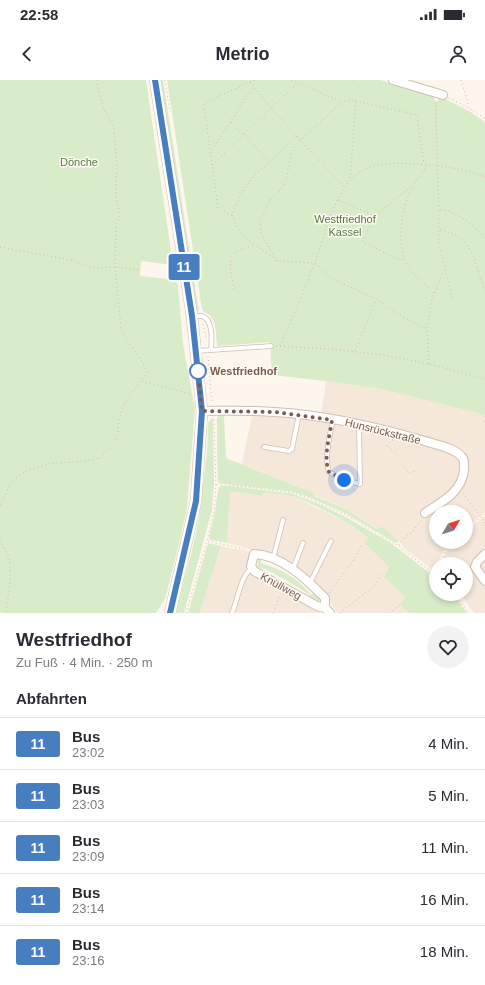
<!DOCTYPE html>
<html lang="de">
<head>
<meta charset="utf-8">
<style>
	:root { --surface:#fff; --page:#f2f2f3; --text:#2b2b33; --muted:#7c7c81; --line:#e1e1e2 }
	body { margin:0; font-family:Arial,sans-serif; background:var(--page); color:var(--text); height:100vh; display:flex; flex-direction:column; font-size:15px; white-space:nowrap }
	* { box-sizing:border-box; margin:0 }
	p { font-size:13px; color:var(--muted) }
	.icon { flex:none; width:22px; height:22px; fill:none; stroke:currentColor; stroke-width:2; stroke-linecap:round; stroke-linejoin:round }
	.map { position:relative; height:533px; overflow:hidden }
	.side { display:flex; flex-direction:column; background:var(--surface); flex:1 }
	.side>* { flex:none }
	.badge { padding:0 8px; border-radius:3px; font-size:14px; line-height:26px }
	.needle { width:26px; rotate:51deg }
	.controls { position:absolute; left:429px; top:425px; display:grid; gap:8px }
	.controls a { display:grid; place-items:center; width:44px; height:44px; border-radius:50%; background:var(--surface); box-shadow:0 2px 6px #0003; font-size:20px }
	.you { position:absolute; width:20px; height:20px; margin:-10px; border:3px solid #fff; border-radius:50%; background:#1a73e8; box-shadow:0 0 0 6px #1a73e833 }
	.map>.badge { position:absolute; translate:-50% -50%; box-shadow:0 0 0 2px #fff }
	h2 { padding:0 16px; font-size:15px; line-height:36px }
	.round { display:grid; place-items:center; flex:none; width:42px; height:42px; border-radius:21px; background:var(--page) }
	.summary { display:flex; align-items:center; justify-content:space-between; height:68px; padding:0 16px }
	h1 { font-size:19px; font-weight:700; line-height:30px }
	ul { padding:0; list-style:none }
	li { display:flex; align-items:center; gap:12px; height:52px; padding:0 16px; border-top:1px solid var(--line) }
	li div { flex:1 }
	li b { display:block; font-size:15px }
	li em { font-style:normal }
	li .badge { min-width:44px; font-weight:700; text-align:center }
	.status { display:flex; justify-content:space-between; align-items:center; height:28px; padding:0 20px; background:var(--surface); direction:ltr }
	.status svg { height:11px; fill:currentColor }
	header { display:flex; justify-content:space-between; align-items:center; height:52px; padding:0 16px; background:var(--surface); font-size:18px; font-weight:700 }
	.map>svg:first-child { display:block }
</style>
</head>
<body>
<div class="status"><b>22:58</b><svg viewBox="0 0 49 12"><path d="M0 12V9h3v3zM5 12V6h3v6zM10 12V3h3v9zM15 12V0h3v12zM26 1h20v11H26zM47 4h2v5h-2z"/></svg></div>
<header><svg class="icon" aria-label="back" viewBox="0 0 24 24"><path d="M15 5l-7 7 7 7"/></svg>Metrio<svg class="icon" aria-label="person" viewBox="0 0 24 24"><circle cx="12" cy="8" r="4"/><path d="M4 21q1-7 8-7t8 7"/></svg></header>
<div class="map">
<svg width="485" height="533" viewBox="0 0 485 533">
	<rect width="100%" height="100%" fill="#fdf6ec"/>
	<g fill="#f5e8da">
		<path d="M 326,301 L 381,309 L 485,335 L 485,432 L 466,448 L 466,432 L 436,432 L 436,462 L 449,462 L 433,490 L 404,468 L 399,461 L 381,446 L 378,449 L 346,429 L 314,415 L 314,413 L 242,384 L 252,335 L 297,338 L 320,342 Z"/>
		<path d="M 230,411 L 262,416 L 263,413 L 293,416 L 342,440 L 371,457 L 365,464 L 389,487 L 385,497 L 405,517 L 400,525 L 410,533 L 337,533 L 327,516 L 313,501 L 295,487 L 275,476 L 227,463 Z"/>
		<path d="M 485,436 L 485,533 L 474,533 L 461,514 L 466,514 L 466,484 L 440,484 L 450,465 L 454,462 L 466,462 L 466,452 Z"/>
		<path d="M 221,466 L 250,472 L 246,491 L 316,528 L 320,533 L 200,533 Z"/>
	</g>
	<g fill="#d8ecc9">
		<path d="M 0,0 L 146,0 L 173,185 L 141,181 L 140,196 L 175,200 L 178,205 L 183,264 L 195,329 L 187,428 L 179,464 L 165,519 L 156,533 L 0,533 Z"/>
		<path d="M 159,0 L 163,0 L 199,232 L 196,229 Z"/>
		<path d="M 167,0 L 380,0 L 434,16 L 434,20 L 438,22 L 439,17 C 456,23 470,31 485,42 L 485,335 L 381,309 L 326,301 L 272,295 L 270,262 L 217,266 L 215,244 L 210,235 L 204,232 L 202,229 Z"/>
		<path d="M 220,336 L 224,336 L 226,378 L 314,413 L 314,416 L 346,429 L 377,449 L 381,446 L 399,461 L 396,463 L 345,433 L 311,418 L 294,412 L 218,403 L 217,372 L 217,337 Z"/>
		<path d="M 213,337 L 214,405 L 212,430 L 184,533 L 176,533 L 195,458 L 201,426 L 207,371 L 208,343 Z"/>
		<path d="M 222,406 L 231,406 L 293,414 L 319,424 L 344,436 L 391,463 L 436,498 L 436,514 L 453,514 L 467,533 L 410,533 L 400,525 L 405,517 L 384,497 L 389,487 L 365,464 L 364,463 L 368,458 C 361,448 303,418 291,416 C 282,414 272,414 263,413 L 262,416 L 230,411 L 227,463 L 210,460 L 209,457 L 215,431 L 218,410 L 219,407 Z"/>
		<path d="M 208,463 L 221,466 L 200,533 L 188,533 Z"/>
		<path d="M 259,478 L 261,478 L 261,483 C 281,489 298,498 311,515 L 315,512 L 322,520 L 318,524 L 307,518 L 310,515 L 286,500 L 261,487 L 259,492 L 257,489 Z"/>
	</g>
	<g fill="none" stroke-linecap="round" stroke-linejoin="round">
		<defs>
			<g id="service">
				<path d="M 192,236 C 195,236 199,236 202,236 C 213,239 212,260 211,269"/>
				<path d="M 197,271 L 271,266"/>
				<path d="M 333,339 C 330,356 324,376 329,392 L 344,400 L 360,404 L 359,345"/>
				<path d="M 264,367 L 289,371 L 292,369 L 299,334"/>
				<path d="M 273,479 L 283,440"/>
				<path d="M 293,489 L 303,463"/>
				<path d="M 310,503 L 331,461"/>
				<path d="M 232,533 C 238,520 240,496 252,488"/>
			</g>
			<g id="minor">
				<path d="M 393,0 L 443,15"/>
				<path d="M 202,331 C 227,331 251,330 275,332 C 325,335 377,347 425,361 C 436,365 453,367 461,376 C 465,379 464,385 464,390 C 462,412 442,422 425,433"/>
				<path d="M 485,474 L 477,482 L 475,487 L 485,501"/>
				<path d="M 325,528 L 325,518 C 306,499 282,475 254,474 L 251,486 L 254,491 L 317,526 L 325,528 L 330,533"/>
			</g>
			<path id="secondary" d="M 155,0 L 192,236 L 202,331 L 196,421 L 170,533"/>
		</defs>
		<use href="#service" stroke="#d1beb0" stroke-width="5.5"/>
		<use href="#minor" stroke="#d1beb0" stroke-width="10"/>
		<use href="#secondary" stroke="#d6c0b0" stroke-width="12"/>
		<g stroke="#d9b8a5" stroke-width="1" stroke-dasharray="1 3" stroke-linecap="butt">
			<path d="M 165,0 L 170,32"/>
			<path d="M 291,0 L 342,22"/>
			<path d="M 352,0 L 355,0"/>
			<path d="M 461,0 L 469,27"/>
			<path d="M 250,2 L 255,0"/>
			<path d="M 449,18 L 469,28 L 485,39"/>
			<path d="M 356,21 L 417,35 L 424,84"/>
			<path d="M 436,22 L 437,85 L 467,91 L 485,97"/>
			<path d="M 231,42 L 241,53 L 244,54 L 268,81"/>
			<path d="M 297,56 L 252,98 L 240,116 L 232,135 L 236,145 L 243,156 L 278,181 L 315,183 L 331,198 L 376,219 L 401,236 L 427,249"/>
			<path d="M 212,70 L 253,7"/>
			<path d="M 212,85 L 204,25 L 206,22 L 250,2 L 271,28 L 298,3"/>
			<path d="M 427,86 C 423,92 417,99 413,106 C 402,126 397,155 404,178 C 408,191 424,204 434,213"/>
			<path d="M 338,120 L 375,136 L 362,161 L 397,179 L 403,179"/>
			<path d="M 232,135 L 221,131 L 218,128 L 212,85 L 271,28 L 344,107"/>
			<path d="M 376,135 L 412,106"/>
			<path d="M 440,150 C 469,155 471,171 480,196 C 481,200 483,206 485,210"/>
			<path d="M 0,167 L 71,180 L 93,188 L 115,187 L 141,190"/>
			<path d="M 277,181 L 261,154 L 260,140 L 272,118 L 281,110 L 286,101 L 291,74 L 301,60 L 342,22 L 350,20 L 356,21 L 350,99"/>
			<path d="M 234,209 C 233,200 227,183 233,175 C 237,169 247,168 253,165"/>
			<path d="M 452,218 L 439,163 L 439,129 C 460,133 470,143 485,158"/>
			<path d="M 203,244 L 206,257"/>
			<path d="M 276,266 L 329,269 L 384,275 L 429,284 L 485,299"/>
			<path d="M 280,266 C 292,239 304,212 314,184 C 324,159 329,131 344,108 C 349,100 361,90 370,87 C 391,80 415,85 437,85 L 439,129"/>
			<path d="M 355,271 L 376,220"/>
			<path d="M 208,276 L 212,323"/>
			<path d="M 429,284 L 427,249 L 432,218 L 444,191"/>
			<path d="M 142,301 L 191,314"/>
			<path d="M 483,341 L 485,342"/>
			<path d="M 386,366 L 393,360"/>
			<path d="M 388,366 L 397,375"/>
			<path d="M 404,387 L 410,393 L 415,391"/>
			<path d="M 217,405 L 231,405 L 294,413 L 310,419 L 345,434 L 399,466 L 436,496"/>
			<path d="M 463,413 L 485,443"/>
			<path d="M 0,425 L 13,400 L 26,391 L 51,383 L 79,382 L 100,378 L 115,362 L 118,352 L 119,339 L 122,330 L 127,319 L 147,293 C 142,276 127,265 121,248 L 115,187 L 116,144 L 120,136 L 116,118 L 116,101 L 117,87 L 114,48 L 104,30 L 96,0"/>
			<path d="M 466,450 L 485,434"/>
			<path d="M 0,461 C 3,466 6,471 8,475 C 13,493 8,515 6,533"/>
			<path d="M 208,461 L 247,470"/>
			<path d="M 399,465 L 403,459 L 413,451 L 422,439"/>
			<path d="M 439,484 L 449,464 L 451,462"/>
			<path d="M 434,493 L 436,490"/>
			<path d="M 329,513 L 355,478 L 361,466"/>
			<path d="M 455,514 L 468,533"/>
			<path d="M 186,533 L 207,461 L 214,431 L 216,405 L 214,338"/>
			<path d="M 273,533 L 280,515"/>
			<path d="M 340,533 L 374,506 L 382,494"/>
			<path d="M 389,533 L 400,525"/>
		</g>
		<use href="#service" stroke="#fff" stroke-width="4"/>
		<use href="#minor" stroke="#fff" stroke-width="8"/>
		<use href="#secondary" stroke="#fff" stroke-width="11"/>
	</g>
	<g fill="none" stroke-linecap="round" stroke-linejoin="round">
		<defs>
			<path id="line" d="M 155,0 L 192,236 L 202,331 L 196,421 L 170,533"/>
		</defs>
		<use href="#line" stroke="#fff" stroke-width="9"/>
		<use href="#line" stroke="#477ec0" stroke-width="6"/>
		<path stroke="#7a5c4d" stroke-width="4" stroke-dasharray="0 7.2" d="M 198,291 L 202,331 L 276,332 L 332,340 C 330,356 323,376 329,392 L 344,400"/>
	</g>
	<circle fill="#fff" stroke="#477ec0" stroke-width="2" cx="198" cy="291" r="8"/>
	<g text-anchor="middle" dominant-baseline="central" stroke-width="3" stroke-linejoin="round" paint-order="stroke">
		<g font-size="11" fill="#537a41" stroke="#fffaf3">
			<text x="79" y="82">Dönche</text>
			<text x="345" y="139">Westfriedhof<tspan x="345" dy="13">Kassel</tspan></text>
		</g>
		<g font-size="11" font-weight="bold" fill="#7a5c4d" stroke="#fffaf3" text-anchor="start">
			<text x="210" y="291">Westfriedhof</text>
		</g>
		<g font-size="11" fill="#7a5c4d" stroke="#fffaf3">
			<text transform="translate(383 351) rotate(14)">Hunsrückstraße</text>
			<text transform="translate(281 506) rotate(29)">Knüllweg</text>
		</g>
	</g>
</svg>
<div class="controls">
<a><svg class="needle" viewBox="-14 -14 28 28"><path d="M0-13l5 13h-10z" fill="#e53935"/><path d="M0 13l5-13h-10z" fill="#7c7c81"/></svg></a>
<a><svg class="icon" aria-label="locate" viewBox="0 0 24 24"><circle cx="12" cy="12" r="6"/><path d="M12 2v4M12 18v4M2 12h4M18 12h4"/></svg></a>
</div>
<div class="you" style="left:344px;top:400px"></div>
<b class="badge" style="left:184px;top:187px;background:#477ec0;color:#fff">11</b>
</div>
<section class="side">
<div class="summary"><div><h1>Westfriedhof</h1><p>Zu Fuß · 4 Min. · 250 m</p></div><a class="round"><svg class="icon" aria-label="heart" viewBox="0 0 24 24"><path d="M12 20l-8-8c-3-5 5-10 8-4 3-6 11-1 8 4z"/></svg></a></div>
<h2>Abfahrten</h2>
<ul>
<li><span class="badge" style="background:#477ec0;color:#fff">11</span><div><b>Bus</b><p>23:02</p></div><em>4 Min.</em></li>
<li><span class="badge" style="background:#477ec0;color:#fff">11</span><div><b>Bus</b><p>23:03</p></div><em>5 Min.</em></li>
<li><span class="badge" style="background:#477ec0;color:#fff">11</span><div><b>Bus</b><p>23:09</p></div><em>11 Min.</em></li>
<li><span class="badge" style="background:#477ec0;color:#fff">11</span><div><b>Bus</b><p>23:14</p></div><em>16 Min.</em></li>
<li><span class="badge" style="background:#477ec0;color:#fff">11</span><div><b>Bus</b><p>23:16</p></div><em>18 Min.</em></li>
</ul>
</section>
</body>
</html>
